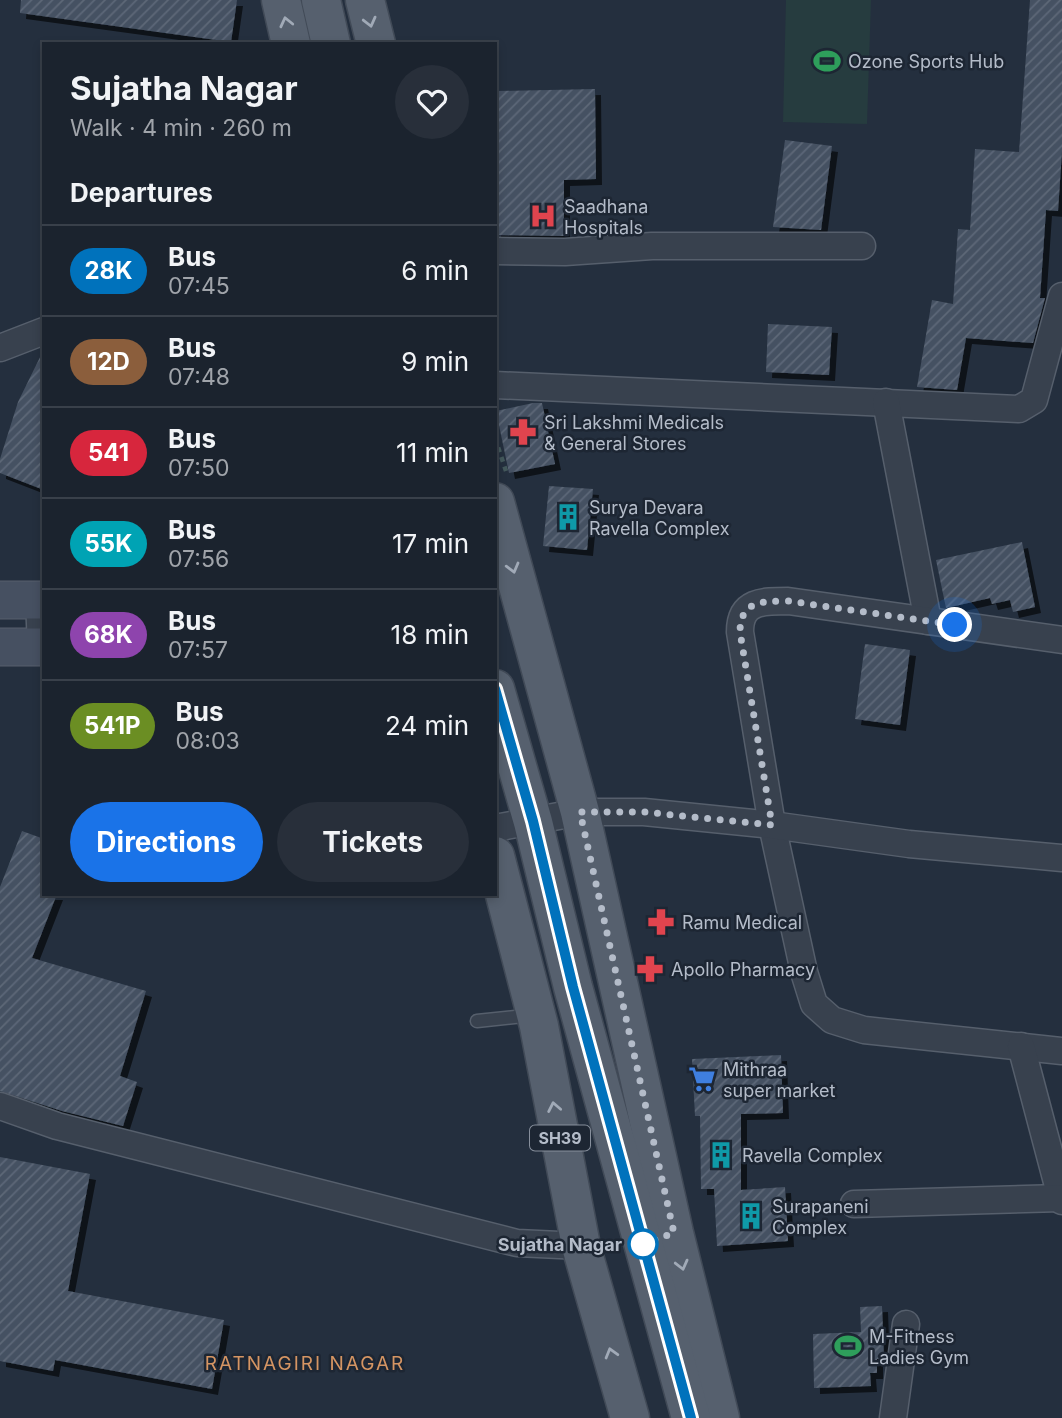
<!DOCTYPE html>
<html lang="en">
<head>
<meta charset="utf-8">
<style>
	:root { --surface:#1b232e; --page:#282f3a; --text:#f1f3f6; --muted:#a0a4aa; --line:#39404a; --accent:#1a73e8 }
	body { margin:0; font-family:Inter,sans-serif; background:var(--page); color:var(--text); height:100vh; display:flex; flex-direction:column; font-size:26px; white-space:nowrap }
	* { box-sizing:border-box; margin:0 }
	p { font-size:23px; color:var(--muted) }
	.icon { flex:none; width:38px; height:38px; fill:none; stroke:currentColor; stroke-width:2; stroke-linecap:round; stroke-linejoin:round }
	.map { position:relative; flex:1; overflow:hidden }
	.drawer { position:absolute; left:42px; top:42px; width:455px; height:854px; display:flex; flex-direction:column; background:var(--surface); border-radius:0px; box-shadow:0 4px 10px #0003,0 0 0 2px var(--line) }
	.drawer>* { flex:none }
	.badge { padding:0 14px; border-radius:23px; font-size:24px; line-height:46px }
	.you { position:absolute; width:35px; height:35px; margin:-18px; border:5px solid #fff; border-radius:50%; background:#1a73e8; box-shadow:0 0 0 10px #1a73e833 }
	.map>.badge { position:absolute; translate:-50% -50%; box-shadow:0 0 0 4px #fff }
	h2 { padding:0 28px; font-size:26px; line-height:63px }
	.round { display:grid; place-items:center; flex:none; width:74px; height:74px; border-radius:37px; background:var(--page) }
	.headline { display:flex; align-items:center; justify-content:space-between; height:119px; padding:0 28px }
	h1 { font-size:33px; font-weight:700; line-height:52px }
	.primary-button { display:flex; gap:14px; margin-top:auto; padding:14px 28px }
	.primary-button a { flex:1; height:80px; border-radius:42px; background:var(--accent); color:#fff; font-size:28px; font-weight:700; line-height:80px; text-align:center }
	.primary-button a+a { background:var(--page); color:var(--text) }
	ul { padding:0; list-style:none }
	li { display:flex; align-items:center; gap:21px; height:91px; padding:0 28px; border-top:2px solid var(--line) }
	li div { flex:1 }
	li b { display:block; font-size:26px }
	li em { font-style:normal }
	li .badge { min-width:77px; font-weight:700; text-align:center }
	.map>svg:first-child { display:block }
</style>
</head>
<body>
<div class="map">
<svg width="1062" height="1418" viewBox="0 0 1062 1418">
	<defs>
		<pattern id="building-hatch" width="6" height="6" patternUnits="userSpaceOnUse" patternTransform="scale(1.75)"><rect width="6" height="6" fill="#455162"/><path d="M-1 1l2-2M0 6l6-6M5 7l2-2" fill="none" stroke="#5d6877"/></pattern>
		<filter id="shadow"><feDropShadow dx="6" dy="6" stdDeviation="0" flood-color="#0009"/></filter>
	</defs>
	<rect width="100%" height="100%" fill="#242f3e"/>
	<path fill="#263c3f" d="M 786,0 L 871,0 L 867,124 L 783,122 Z"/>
	<g fill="url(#building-hatch)" filter="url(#shadow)">
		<path d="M 21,0 L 237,0 L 231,42 L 20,13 Z"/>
		<path d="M 1030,0 L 1062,0 L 1062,151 L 1058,211 L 1046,210 L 1040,298 L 1045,298 L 1033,343 L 966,338 L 957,390 L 917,387 L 932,300 L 953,304 L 958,229 L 970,230 L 975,149 L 1019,152 Z"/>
		<path d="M 595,89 L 596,179 L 564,180 L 564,236 L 495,235 L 495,91 Z"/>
		<path d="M 785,140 L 832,146 L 821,230 L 773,227 Z"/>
		<path d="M 768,324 L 832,327 L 829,375 L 766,372 Z"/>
		<path d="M 44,349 L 44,490 L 0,473 L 0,459 L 18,402 Z"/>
		<path d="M 533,403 L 542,403 L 555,464 L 509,473 L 496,411 Z"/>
		<path d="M 549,486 L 593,489 L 587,550 L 543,546 Z"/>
		<path d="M 1022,542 L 1035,607 L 1013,612 L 1010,600 L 992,604 L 990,598 L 946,608 L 936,560 Z"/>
		<path d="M 865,644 L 910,650 L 900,725 L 855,719 Z"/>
		<path d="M 22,831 L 44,839 L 44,894 L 57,894 L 32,958 L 146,991 L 120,1076 L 137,1082 L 123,1126 L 62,1111 L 0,1091 L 0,887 Z"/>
		<path d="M 781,1055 L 783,1113 L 741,1114 L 741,1190 L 785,1187 L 788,1241 L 717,1246 L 714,1189 L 701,1189 L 700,1116 L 695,1116 L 692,1059 Z"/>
		<path d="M 0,1157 L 90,1174 L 68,1291 L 224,1320 L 212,1389 L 55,1360 L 53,1371 L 0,1361 Z"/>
		<path d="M 882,1306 L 884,1359 L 877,1359 L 877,1373 L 870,1373 L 871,1386 L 814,1388 L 813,1334 L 861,1332 L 860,1307 Z"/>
	</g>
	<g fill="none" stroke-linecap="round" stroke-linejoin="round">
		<defs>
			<path id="lane" d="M 477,1021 L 533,1015"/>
			<g id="street">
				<path d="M 495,251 L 565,252 L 652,246 L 862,246"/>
				<path d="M 0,348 L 44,331"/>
				<path d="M 495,385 L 1019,409 L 1034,400 L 1062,296"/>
				<path d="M 886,402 L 928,621"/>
				<path d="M 39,600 L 41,647"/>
				<path d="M 1062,640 L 788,601 C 762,601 740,601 740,632 L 772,825 L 804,972 L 814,1004 L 832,1020 L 864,1030 L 1062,1051"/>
				<path d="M 495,828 L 580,812 L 644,812 L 772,825 L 909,844 L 1062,858"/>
				<path d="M 1021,1046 L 1062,1201"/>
				<path d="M 0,1106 L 57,1126 L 517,1243 L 581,1246"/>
				<path d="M 854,1204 L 1061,1198"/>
				<path d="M 893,1418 L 906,1324"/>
			</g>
			<g id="secondary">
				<path d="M 0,600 L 44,600"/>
				<path d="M 0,647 L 44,647"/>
			</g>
			<g id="primary">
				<path d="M 281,0 L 291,44"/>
				<path d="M 321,0 L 331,44"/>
				<path d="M 365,0 L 376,44"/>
				<path d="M 495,502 L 580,812 L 674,1233 L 720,1418"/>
				<path d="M 495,689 L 533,822 L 573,987 L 691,1418"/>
				<path d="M 495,856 L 539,1026 L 581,1246 L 630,1418"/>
			</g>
		</defs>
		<use href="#lane" stroke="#565f6c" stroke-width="15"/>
		<use href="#street" stroke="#565f6c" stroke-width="29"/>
		<use href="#secondary" stroke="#565f6c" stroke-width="39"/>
		<use href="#primary" stroke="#414a57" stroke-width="41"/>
		<path stroke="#44595c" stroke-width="4.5" stroke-dasharray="5 5" stroke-linecap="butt" d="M 495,438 L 506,471"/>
		<use href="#lane" stroke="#38414e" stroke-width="12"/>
		<use href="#street" stroke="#38414e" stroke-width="26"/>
		<use href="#secondary" stroke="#465061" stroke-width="37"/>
		<use href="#primary" stroke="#56606e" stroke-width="38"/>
	</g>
	<defs><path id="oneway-chevron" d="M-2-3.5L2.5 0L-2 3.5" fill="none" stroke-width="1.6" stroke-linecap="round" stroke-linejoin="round" transform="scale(1.75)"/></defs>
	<g stroke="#a1aab7">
		<use href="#oneway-chevron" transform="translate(286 22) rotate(-103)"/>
		<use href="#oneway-chevron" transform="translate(370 22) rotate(76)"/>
		<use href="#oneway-chevron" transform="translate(513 568) rotate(75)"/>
		<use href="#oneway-chevron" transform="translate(554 1107) rotate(-101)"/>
		<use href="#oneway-chevron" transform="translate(682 1265) rotate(76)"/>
		<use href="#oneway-chevron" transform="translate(611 1353) rotate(-106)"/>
	</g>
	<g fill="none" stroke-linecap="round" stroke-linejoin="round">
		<defs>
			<path id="line" d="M 495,689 L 533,821 L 573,987 L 691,1418"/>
		</defs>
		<use href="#line" stroke="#fff" stroke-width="16"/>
		<use href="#line" stroke="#0072bc" stroke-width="10"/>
		<path stroke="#b4bcc9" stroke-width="7" stroke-dasharray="0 12.6" d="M 643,1244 L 674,1233 L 580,812 L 644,812 L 772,825 L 740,632 C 740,601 762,601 788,601 L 955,625"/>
	</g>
	<defs>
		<symbol id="stadium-bare" viewBox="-9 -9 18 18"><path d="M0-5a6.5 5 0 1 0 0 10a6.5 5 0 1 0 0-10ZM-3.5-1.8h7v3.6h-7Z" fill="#2e9e5b" stroke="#1d2633" stroke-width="2.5" paint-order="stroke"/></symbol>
		<symbol id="hospital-bare" viewBox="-9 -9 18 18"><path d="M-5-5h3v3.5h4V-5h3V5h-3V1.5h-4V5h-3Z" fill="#e0444e" stroke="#1d2633" stroke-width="2.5" paint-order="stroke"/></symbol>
		<symbol id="pharmacy-bare" viewBox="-9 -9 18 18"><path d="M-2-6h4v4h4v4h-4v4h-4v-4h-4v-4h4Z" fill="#e0444e" stroke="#1d2633" stroke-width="2.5" paint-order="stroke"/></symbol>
		<symbol id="building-bare" viewBox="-9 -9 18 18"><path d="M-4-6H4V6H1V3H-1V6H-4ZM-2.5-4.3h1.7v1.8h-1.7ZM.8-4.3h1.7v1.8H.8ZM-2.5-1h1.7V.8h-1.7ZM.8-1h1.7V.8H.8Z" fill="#0f9aa8" stroke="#1d2633" stroke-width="2.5" paint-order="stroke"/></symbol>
		<symbol id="supermarket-bare" viewBox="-9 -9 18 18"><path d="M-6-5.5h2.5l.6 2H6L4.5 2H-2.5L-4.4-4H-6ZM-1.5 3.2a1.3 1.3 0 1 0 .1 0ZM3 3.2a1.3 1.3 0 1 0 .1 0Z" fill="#3f7fe0" stroke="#1d2633" stroke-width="2.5" paint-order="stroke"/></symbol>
	</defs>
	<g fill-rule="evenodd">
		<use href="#stadium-bare" x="808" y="42" width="38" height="38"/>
		<use href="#hospital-bare" x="524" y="197" width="38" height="38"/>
		<use href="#pharmacy-bare" x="504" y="413" width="38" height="38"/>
		<use href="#building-bare" x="549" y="498" width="38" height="38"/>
		<use href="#pharmacy-bare" x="642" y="903" width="38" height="38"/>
		<use href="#pharmacy-bare" x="631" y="950" width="38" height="38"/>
		<use href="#supermarket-bare" x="683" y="1060" width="38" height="38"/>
		<use href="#building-bare" x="702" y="1136" width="38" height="38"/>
		<use href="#building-bare" x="732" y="1197" width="38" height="38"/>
		<use href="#stadium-bare" x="829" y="1327" width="38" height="38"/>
	</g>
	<circle fill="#fff" stroke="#0072bc" stroke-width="3.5" cx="643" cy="1244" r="14"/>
	<g text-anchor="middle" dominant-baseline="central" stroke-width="5" stroke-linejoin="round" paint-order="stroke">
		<rect fill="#1d2633" stroke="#878f9c" stroke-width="2" x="530" y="1125.5" width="60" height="25" rx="5"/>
		<g font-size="16" font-weight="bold" fill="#b4bcc9">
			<text x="560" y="1138">SH39</text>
		</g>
		<g font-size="18" fill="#b4bcc9" stroke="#1d2633" text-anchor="start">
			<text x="848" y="61">Ozone Sports Hub</text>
			<text x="564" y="206">Saadhana<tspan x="564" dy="21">Hospitals</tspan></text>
			<text x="544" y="422">Sri Lakshmi Medicals<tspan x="544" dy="21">&amp; General Stores</tspan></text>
			<text x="589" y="507">Surya Devara<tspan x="589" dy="21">Ravella Complex</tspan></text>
			<text x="682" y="922">Ramu Medical</text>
			<text x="671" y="969">Apollo Pharmacy</text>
			<text x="723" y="1069">Mithraa<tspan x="723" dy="21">super market</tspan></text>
			<text x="742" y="1155">Ravella Complex</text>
			<text x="772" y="1206">Surapaneni<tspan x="772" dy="21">Complex</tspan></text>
			<text x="869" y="1336">M-Fitness<tspan x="869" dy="21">Ladies Gym</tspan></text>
		</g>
		<g font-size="18" font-weight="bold" fill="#b4bcc9" stroke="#1d2633" text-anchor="end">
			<text x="622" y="1244">Sujatha Nagar</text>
		</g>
		<g font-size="19" letter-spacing="2" fill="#d59563" stroke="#1d2633">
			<text x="305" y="1363">RATNAGIRI NAGAR</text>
		</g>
	</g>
</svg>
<div class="you" style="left:955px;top:625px"></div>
<section class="drawer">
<div class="headline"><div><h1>Sujatha Nagar</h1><p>Walk · 4 min · 260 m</p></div><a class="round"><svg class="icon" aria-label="heart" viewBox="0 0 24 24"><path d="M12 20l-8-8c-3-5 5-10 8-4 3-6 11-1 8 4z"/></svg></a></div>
<h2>Departures</h2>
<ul>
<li><span class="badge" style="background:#0072bc;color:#fff">28K</span><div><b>Bus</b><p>07:45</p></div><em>6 min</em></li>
<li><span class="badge" style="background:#8b5e3c;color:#fff">12D</span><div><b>Bus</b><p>07:48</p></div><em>9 min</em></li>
<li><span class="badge" style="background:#d7263d;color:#fff">541</span><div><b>Bus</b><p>07:50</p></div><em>11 min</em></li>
<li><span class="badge" style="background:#00a3b4;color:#fff">55K</span><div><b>Bus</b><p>07:56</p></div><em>17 min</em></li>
<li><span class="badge" style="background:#8e44ad;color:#fff">68K</span><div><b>Bus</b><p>07:57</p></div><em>18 min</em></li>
<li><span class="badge" style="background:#6b8e23;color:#fff">541P</span><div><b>Bus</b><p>08:03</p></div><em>24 min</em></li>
</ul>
<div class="primary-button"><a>Directions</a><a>Tickets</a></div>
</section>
</div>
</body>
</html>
